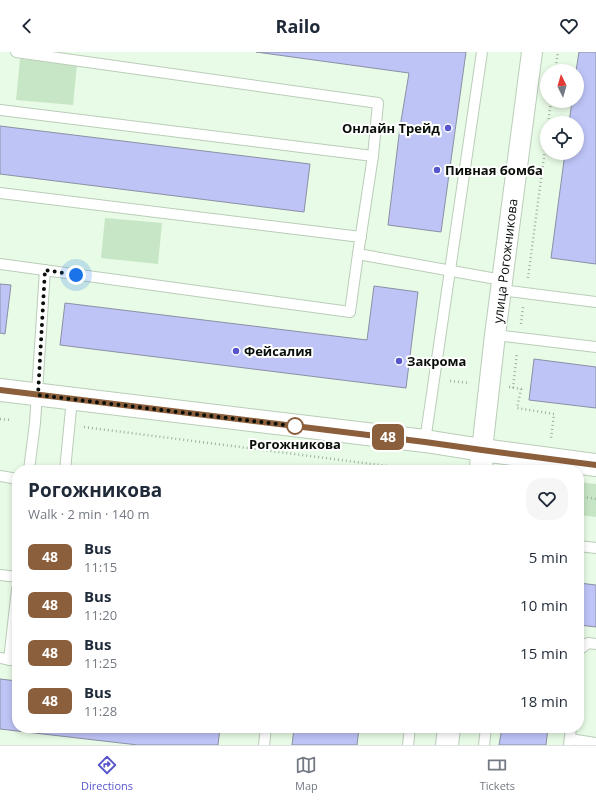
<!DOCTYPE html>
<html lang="en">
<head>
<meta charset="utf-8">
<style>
	:root { --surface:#fff; --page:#f6f6f7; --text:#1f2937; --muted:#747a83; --line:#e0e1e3; --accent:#5755cc }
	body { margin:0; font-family:"Open Sans",sans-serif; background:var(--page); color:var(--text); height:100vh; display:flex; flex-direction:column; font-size:15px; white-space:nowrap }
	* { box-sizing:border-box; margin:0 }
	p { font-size:13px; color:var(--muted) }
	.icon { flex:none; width:22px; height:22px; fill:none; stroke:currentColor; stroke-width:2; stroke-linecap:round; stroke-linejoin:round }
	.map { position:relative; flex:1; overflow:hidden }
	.details { position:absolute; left:12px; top:413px; width:572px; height:268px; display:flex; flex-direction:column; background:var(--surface); border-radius:16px; box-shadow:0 2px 6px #0003 }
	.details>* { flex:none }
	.badge { padding:0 8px; border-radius:6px; font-size:14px; line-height:26px }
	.needle { width:26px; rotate:355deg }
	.controls { position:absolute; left:540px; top:12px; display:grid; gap:8px }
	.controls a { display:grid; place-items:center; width:44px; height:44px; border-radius:50%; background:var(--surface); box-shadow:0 2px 6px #0003; font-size:20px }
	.you { position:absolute; width:20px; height:20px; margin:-10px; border:3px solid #fff; border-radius:50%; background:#1a73e8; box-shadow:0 0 0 6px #1a73e833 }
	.map>.badge { position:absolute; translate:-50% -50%; box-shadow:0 0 0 2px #fff }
	.round { display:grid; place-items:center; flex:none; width:42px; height:42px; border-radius:16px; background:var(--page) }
	.head { display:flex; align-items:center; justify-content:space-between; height:68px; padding:0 16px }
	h1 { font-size:19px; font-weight:700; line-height:30px }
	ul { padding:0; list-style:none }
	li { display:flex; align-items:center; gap:12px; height:48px; padding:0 16px }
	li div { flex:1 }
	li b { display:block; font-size:15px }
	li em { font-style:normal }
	li .badge { min-width:44px; font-weight:700; text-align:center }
	header { display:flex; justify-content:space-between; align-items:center; height:52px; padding:0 16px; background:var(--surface); font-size:18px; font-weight:700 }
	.tab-bar { display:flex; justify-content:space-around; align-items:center; height:56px; border-top:1px solid var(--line); background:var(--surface); font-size:11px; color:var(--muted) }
	.tab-bar a { display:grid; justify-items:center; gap:2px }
	.tab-bar .active { color:var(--accent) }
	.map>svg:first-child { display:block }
</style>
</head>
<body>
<header><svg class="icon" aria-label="back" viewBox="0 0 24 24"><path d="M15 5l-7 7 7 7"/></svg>Railo<svg class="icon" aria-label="heart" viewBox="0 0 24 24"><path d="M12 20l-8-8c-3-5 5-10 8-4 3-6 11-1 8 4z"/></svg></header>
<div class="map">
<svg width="596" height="693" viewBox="0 0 596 693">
	<rect width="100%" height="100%" fill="#e8fbe6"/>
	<g fill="#c7e6c5">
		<path d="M 20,7 L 77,12 L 73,53 L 16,48 Z"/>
		<path d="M 105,166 L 162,171 L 158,212 L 101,206 Z"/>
		<path d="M 579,430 L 596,432 L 596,465 L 579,463 Z"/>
	</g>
	<g fill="#bec4f6" stroke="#8b8fa6">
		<path d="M 256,0 L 466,0 L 441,180 L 388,173 L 400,75 L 409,21 Z"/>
		<path d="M 579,0 L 596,0 L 596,212 L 551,206 L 565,101 L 577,101 L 577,71 L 569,71 L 572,49 L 577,49 L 576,19 Z"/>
		<path d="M 0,74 L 310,112 L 304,160 L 0,122 Z"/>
		<path d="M 0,232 L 11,233 L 5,282 L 0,281 Z"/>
		<path d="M 374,234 L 418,240 L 406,336 L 60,293 L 65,251 L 367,288 Z"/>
		<path d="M 534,307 L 596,315 L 596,356 L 529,348 Z"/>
		<path d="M 579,531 L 596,533 L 596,575 L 579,573 Z"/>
		<path d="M 0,627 L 17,629 L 17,676 L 220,676 L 218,693 L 138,693 L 0,677 Z"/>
		<path d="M 294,676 L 359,676 L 357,693 L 292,693 Z"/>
		<path d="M 502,676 L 548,676 L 546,693 L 499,693 Z"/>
	</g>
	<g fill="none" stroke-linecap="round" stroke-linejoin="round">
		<defs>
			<g id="service">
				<path d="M 16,0 L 378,51 L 373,104 L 358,202 L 502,228"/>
				<path d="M 0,58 L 373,104"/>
				<path d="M 0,141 L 361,185"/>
				<path d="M 0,212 L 350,260 L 358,202"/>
				<path d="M 501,238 L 596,250"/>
				<path d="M 495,283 L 596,295"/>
				<path d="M 425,389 L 482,0"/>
				<path d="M 29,418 L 35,371 L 45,218"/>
				<path d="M 65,418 L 72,347"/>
				<path d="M 0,424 L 17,427"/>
				<path d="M 579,494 L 596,496"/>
				<path d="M 0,523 L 17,525"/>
				<path d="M 579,598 L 588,591 L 596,592"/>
				<path d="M 0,606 L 17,609"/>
				<path d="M 9,608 L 17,537"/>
				<path d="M 570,687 L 596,691"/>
				<path d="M 264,693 L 266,676"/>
				<path d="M 408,693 L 410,676"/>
				<path d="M 484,693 L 486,676"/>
				<path d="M 569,693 L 571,676"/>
			</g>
			<path id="minor" d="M 482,398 L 495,283 L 532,0"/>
			<g id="tertiary">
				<path d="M 481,418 L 482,398"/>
				<path d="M 447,693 L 449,676"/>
			</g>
			<path id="secondary" d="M 0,338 L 425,389 L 482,398 L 596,413"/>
		</defs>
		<use href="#service" stroke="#bacdb9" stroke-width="12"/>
		<use href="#minor" stroke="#bacdb9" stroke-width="22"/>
		<use href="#tertiary" stroke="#bacdb9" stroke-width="24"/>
		<use href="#secondary" stroke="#bacdb9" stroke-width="24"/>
		<g stroke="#a1b0a0" stroke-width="2.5" stroke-dasharray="1 3" stroke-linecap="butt">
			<path d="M 555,19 L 558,0"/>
			<path d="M 548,71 L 551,49"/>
			<path d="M 528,226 L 547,82"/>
			<path d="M 521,272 L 523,255"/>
			<path d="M 450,329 L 470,331"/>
			<path d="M 509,335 L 521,337 L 517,356 L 554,362 L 551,386"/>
			<path d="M 513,336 L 517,301"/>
			<path d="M 0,367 L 12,368"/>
			<path d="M 84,375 L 419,418"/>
			<path d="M 579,444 L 596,447"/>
		</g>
		<use href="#service" stroke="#fff" stroke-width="10"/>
		<use href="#minor" stroke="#fff" stroke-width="20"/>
		<use href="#tertiary" stroke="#fff" stroke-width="22"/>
		<use href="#secondary" stroke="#fff" stroke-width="22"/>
	</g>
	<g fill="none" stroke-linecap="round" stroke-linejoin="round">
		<defs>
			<path id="line" d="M 0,338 L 425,390 L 482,398 L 596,413"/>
		</defs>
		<use href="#line" stroke="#fff" stroke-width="9"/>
		<use href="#line" stroke="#8b5e3c" stroke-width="6"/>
		<path stroke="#080e08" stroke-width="4" stroke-dasharray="0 7.2" d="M 76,223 L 45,218 L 38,343 L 302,375 L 295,374"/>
	</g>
	<g fill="#5755cc" stroke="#fff" stroke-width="1.5">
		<circle cx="448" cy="76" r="4"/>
		<circle cx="437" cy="118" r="4"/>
		<circle cx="236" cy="299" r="4"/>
		<circle cx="399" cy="309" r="4"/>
	</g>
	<circle fill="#fff" stroke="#8b5e3c" stroke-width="2" cx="295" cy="374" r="8"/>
	<g text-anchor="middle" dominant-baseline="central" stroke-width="4" stroke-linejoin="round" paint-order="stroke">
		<g font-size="13" font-weight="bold" fill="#080e08" stroke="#fff" text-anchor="start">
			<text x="440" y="76" text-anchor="end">Онлайн Трейд</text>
			<text x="445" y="118">Пивная бомба</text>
			<text x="244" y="299">Фейсалия</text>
			<text x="407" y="309">Закрома</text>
		</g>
		<g font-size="13" fill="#080e08" stroke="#fff">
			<text transform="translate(505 209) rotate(-83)">улица Рогожникова</text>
		</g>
		<g font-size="13" font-weight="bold" fill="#080e08" stroke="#fff">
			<text x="295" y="392">Рогожникова</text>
		</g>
	</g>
</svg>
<div class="controls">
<a><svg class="needle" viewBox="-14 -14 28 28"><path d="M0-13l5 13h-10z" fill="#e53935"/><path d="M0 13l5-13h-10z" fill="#747a83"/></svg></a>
<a><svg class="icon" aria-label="locate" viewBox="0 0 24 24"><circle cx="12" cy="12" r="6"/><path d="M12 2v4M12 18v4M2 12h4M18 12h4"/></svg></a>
</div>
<div class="you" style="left:76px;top:223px"></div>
<b class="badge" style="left:388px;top:385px;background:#8b5e3c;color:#fff">48</b>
<section class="details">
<div class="head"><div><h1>Рогожникова</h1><p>Walk · 2 min · 140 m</p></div><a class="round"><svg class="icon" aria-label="heart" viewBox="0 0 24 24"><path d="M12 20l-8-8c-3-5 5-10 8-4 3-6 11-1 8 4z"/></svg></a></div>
<ul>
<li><span class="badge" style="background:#8b5e3c;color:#fff">48</span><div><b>Bus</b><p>11:15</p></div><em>5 min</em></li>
<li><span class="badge" style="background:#8b5e3c;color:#fff">48</span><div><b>Bus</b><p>11:20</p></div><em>10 min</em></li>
<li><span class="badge" style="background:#8b5e3c;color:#fff">48</span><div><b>Bus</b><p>11:25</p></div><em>15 min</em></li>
<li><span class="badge" style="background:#8b5e3c;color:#fff">48</span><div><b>Bus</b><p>11:28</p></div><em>18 min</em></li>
</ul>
</section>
</div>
<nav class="tab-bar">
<a class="active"><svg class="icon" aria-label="directions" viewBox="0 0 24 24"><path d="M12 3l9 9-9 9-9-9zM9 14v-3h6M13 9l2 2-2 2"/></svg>Directions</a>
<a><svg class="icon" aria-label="map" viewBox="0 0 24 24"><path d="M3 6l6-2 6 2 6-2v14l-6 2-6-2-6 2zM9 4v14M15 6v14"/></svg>Map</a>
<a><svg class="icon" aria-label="tickets" viewBox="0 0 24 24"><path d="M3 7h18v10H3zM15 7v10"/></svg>Tickets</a>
</nav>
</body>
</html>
